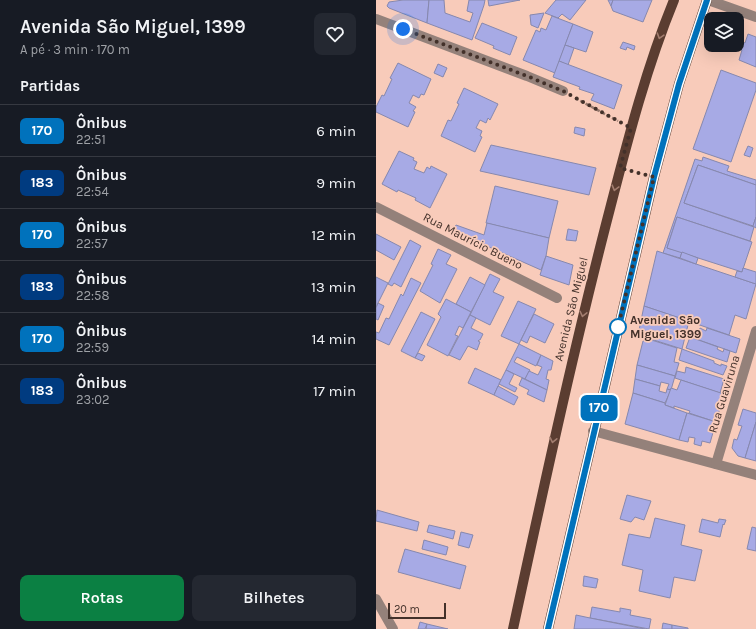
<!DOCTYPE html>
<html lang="pt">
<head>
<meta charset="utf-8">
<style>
	:root { --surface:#171b24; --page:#242831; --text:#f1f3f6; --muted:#9ea1a6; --line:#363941; --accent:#0b8043 }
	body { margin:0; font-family:Karla,sans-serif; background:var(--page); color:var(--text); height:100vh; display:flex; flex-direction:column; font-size:15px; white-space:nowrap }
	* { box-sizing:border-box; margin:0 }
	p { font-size:13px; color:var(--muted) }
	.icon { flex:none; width:22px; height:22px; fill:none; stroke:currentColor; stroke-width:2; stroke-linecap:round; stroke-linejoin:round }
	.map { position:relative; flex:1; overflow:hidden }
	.panel { display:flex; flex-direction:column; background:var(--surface); width:376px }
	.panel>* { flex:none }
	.badge { padding:0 8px; border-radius:6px; font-size:14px; line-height:26px }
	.buttons { position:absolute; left:328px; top:12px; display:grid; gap:8px }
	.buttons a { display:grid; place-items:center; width:40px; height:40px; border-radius:8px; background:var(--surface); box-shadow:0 4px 16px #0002; font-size:20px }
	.scale { position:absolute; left:12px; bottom:10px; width:58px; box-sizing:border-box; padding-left:4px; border:2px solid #43312a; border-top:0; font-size:11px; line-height:14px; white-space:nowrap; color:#43312a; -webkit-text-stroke:3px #f8cbba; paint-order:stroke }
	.you { position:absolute; width:20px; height:20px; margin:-10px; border:3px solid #fff; border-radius:50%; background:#1a73e8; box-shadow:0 0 0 6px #1a73e833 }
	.map>.badge { position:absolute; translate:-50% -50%; box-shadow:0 0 0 2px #fff }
	h2 { padding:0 20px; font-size:15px; line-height:36px }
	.round { display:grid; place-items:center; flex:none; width:42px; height:42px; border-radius:8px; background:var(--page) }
	.head { display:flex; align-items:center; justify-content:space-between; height:68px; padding:0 20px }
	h1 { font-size:19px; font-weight:600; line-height:30px }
	.button { display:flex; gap:8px; margin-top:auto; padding:8px 20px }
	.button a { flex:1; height:46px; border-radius:8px; background:var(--accent); color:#fff; font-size:16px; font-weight:600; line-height:46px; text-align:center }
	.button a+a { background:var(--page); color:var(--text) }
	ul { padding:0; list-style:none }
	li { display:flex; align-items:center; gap:12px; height:52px; padding:0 20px; border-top:1px solid var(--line) }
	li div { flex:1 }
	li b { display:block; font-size:15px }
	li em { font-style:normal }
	li .badge { min-width:44px; font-weight:700; text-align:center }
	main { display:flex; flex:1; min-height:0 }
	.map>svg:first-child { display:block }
</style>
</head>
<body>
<main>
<section class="panel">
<div class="head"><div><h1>Avenida São Miguel, 1399</h1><p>A pé · 3 min · 170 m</p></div><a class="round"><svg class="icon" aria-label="heart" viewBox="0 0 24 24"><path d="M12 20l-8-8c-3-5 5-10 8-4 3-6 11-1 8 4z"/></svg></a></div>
<h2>Partidas</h2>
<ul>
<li><span class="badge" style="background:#0072bc;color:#fff">170</span><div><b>Ônibus</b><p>22:51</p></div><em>6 min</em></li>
<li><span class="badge" style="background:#003b80;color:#fff">183</span><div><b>Ônibus</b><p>22:54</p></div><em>9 min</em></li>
<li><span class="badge" style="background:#0072bc;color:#fff">170</span><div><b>Ônibus</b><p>22:57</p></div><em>12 min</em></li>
<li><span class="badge" style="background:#003b80;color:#fff">183</span><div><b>Ônibus</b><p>22:58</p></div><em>13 min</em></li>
<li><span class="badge" style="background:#0072bc;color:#fff">170</span><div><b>Ônibus</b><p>22:59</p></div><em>14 min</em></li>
<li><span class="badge" style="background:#003b80;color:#fff">183</span><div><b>Ônibus</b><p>23:02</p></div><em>17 min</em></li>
</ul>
<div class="button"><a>Rotas</a><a>Bilhetes</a></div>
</section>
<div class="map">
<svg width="380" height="629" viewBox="0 0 380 629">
	<rect width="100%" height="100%" fill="#f8cbba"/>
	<g fill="#a7aae5" stroke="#8688ae">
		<path d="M 27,0 L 53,0 L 51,23 L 13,8 L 11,6 L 13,2 Z"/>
		<path d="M 53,0 L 68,0 L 69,13 L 94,22 L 97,13 L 91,11 L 93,0 L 109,0 L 108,5 L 96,40 L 51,23 Z"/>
		<path d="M 112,0 L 144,0 L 113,6 Z"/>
		<path d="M 180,0 L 210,0 L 194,20 L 186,14 L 182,18 L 169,13 Z"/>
		<path d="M 232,0 L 237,0 L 235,6 Z"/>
		<path d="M 237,0 L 276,0 L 267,22 L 237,11 L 235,6 Z"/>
		<path d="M 168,13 L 162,28 L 155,25 L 154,15 Z"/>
		<path d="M 176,16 L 197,24 L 179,73 L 147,60 L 160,30 L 164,32 L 165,28 L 170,30 Z"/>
		<path d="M 106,23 L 141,37 L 134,55 L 117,48 L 118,46 L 99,38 Z"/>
		<path d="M 197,24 L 217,32 L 210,52 L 189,45 Z"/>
		<path d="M 372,34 L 380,37 L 380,67 L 363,60 L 366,50 L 364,50 L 367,42 L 369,43 Z"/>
		<path d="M 247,42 L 259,46 L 258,50 L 251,47 L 250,50 L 244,48 Z"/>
		<path d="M 189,45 L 198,48 L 192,65 L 183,61 Z"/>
		<path d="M 183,61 L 246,85 L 238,109 L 215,100 L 218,94 L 203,89 L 204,87 L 177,77 Z"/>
		<path d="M 22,63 L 55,79 L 48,95 L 45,94 L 43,98 L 37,95 L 33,103 L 40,107 L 37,111 L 39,112 L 32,127 L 0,112 L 0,107 L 6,95 L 8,96 L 16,79 L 14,78 Z"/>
		<path d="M 62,64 L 71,68 L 67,77 L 58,73 Z"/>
		<path d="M 345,70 L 380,83 L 380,90 L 355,162 L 317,149 Z"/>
		<path d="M 88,88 L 122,104 L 114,120 L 112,118 L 110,123 L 104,120 L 100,128 L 106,131 L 104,136 L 106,137 L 99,152 L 65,136 L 72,120 L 75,121 L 83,104 L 81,103 Z"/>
		<path d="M 199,127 L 209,129 L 208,136 L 198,133 Z"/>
		<path d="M 115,145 L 220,168 L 213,195 L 104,171 Z"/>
		<path d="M 372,146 L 377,148 L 374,157 L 368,155 Z"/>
		<path d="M 23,151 L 38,158 L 37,160 L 41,162 L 38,169 L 48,173 L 51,167 L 54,169 L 55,166 L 71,174 L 54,208 L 39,200 L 40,198 L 22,190 L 21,192 L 6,184 Z"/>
		<path d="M 327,157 L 353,166 L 351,171 L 380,180 L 380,185 L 322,165 L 308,203 L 378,227 L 374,241 L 301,217 L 291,248 L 306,252 L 304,258 L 287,253 L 319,159 L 326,161 Z"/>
		<path d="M 322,165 L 380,185 L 380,217 L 377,226 L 308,203 Z"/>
		<path d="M 119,186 L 182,201 L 173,238 L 110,223 Z"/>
		<path d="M 301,217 L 376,242 L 366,272 L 291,248 Z"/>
		<path d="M 380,217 L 380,228 L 377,226 Z"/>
		<path d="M 111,223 L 173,238 L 170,256 L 165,270 L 77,231 L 80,225 L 108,235 Z"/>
		<path d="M 192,229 L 202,231 L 200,241 L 190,240 Z"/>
		<path d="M 0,234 L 25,247 L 18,260 L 0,250 Z"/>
		<path d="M 34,240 L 45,246 L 25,287 L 18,283 L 16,286 L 12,284 Z"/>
		<path d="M 62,249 L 75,255 L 70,264 L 81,269 L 64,303 L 44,291 L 57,265 L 55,264 Z"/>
		<path d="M 281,251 L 380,284 L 370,319 L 359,315 L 353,335 L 268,306 Z"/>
		<path d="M 306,252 L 322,258 L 320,264 L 304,258 Z"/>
		<path d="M 170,256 L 197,265 L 193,285 L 164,275 Z"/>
		<path d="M 367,268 L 380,272 L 380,284 L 359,277 L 361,271 L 366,272 Z"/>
		<path d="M 114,274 L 124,279 L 117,292 L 128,297 L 114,325 L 94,315 Z"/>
		<path d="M 0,277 L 12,283 L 0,307 Z"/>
		<path d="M 94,277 L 109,285 L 95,312 L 80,304 Z"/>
		<path d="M 35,278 L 45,283 L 13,345 L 0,339 L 0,332 L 3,333 L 10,318 L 13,319 L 25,294 L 27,296 Z"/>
		<path d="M 70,299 L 95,312 L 87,328 L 83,326 L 79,335 L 82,336 L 72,356 L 51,345 L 65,317 L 62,314 Z"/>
		<path d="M 142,301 L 160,309 L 143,344 L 125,336 Z"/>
		<path d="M 2,303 L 8,306 L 2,320 L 0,319 L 0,308 Z"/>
		<path d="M 268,306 L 313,321 L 306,349 L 262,335 Z"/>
		<path d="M 45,312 L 59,319 L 39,358 L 25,351 Z"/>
		<path d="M 158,314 L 178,324 L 169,343 L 154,336 L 151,343 L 145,340 Z"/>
		<path d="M 94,315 L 100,318 L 95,328 L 107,334 L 104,340 L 103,340 L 102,341 L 104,342 L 101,350 L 92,346 L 84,360 L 73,355 Z"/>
		<path d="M 324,328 L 330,331 L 331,328 L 364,339 L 360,353 L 320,339 Z"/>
		<path d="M 314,337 L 342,347 L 341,349 L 347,352 L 348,349 L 354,351 L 351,362 L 310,348 Z"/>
		<path d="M 269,338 L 301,348 L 298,362 L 303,363 L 299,376 L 261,365 L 267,341 L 268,341 Z"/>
		<path d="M 143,344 L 165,355 L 160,366 L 141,357 L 138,362 L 154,370 L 149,379 L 130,370 Z"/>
		<path d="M 306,349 L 338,361 L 338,363 L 345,366 L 345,364 L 351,366 L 347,375 L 303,360 Z"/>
		<path d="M 42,353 L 49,356 L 46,361 L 39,358 Z"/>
		<path d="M 165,355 L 177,361 L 175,370 L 172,370 L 170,379 L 173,380 L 171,390 L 149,379 L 153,371 L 162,375 L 166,367 L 161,365 Z"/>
		<path d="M 261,365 L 299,376 L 295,390 L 291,389 L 293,384 L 285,382 L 284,386 L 259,379 Z"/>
		<path d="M 310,367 L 348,379 L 344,393 L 299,378 L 301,371 L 309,373 Z"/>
		<path d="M 99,368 L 125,380 L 118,395 L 92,383 Z"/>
		<path d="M 130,370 L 138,374 L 133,384 L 141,388 L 139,392 L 123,384 Z"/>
		<path d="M 146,378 L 171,390 L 168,402 L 151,394 L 153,390 L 143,385 Z"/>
		<path d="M 259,379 L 284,386 L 283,391 L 290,393 L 291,389 L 295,390 L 289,403 L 257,393 Z"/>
		<path d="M 305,380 L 348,394 L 340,422 L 313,413 L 314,411 L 298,406 L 298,408 L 289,405 L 295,388 L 301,390 Z"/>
		<path d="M 122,386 L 142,397 L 138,405 L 118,395 Z"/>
		<path d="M 257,393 L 289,403 L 289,405 L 311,413 L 303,440 L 249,424 Z"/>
		<path d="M 367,409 L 380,413 L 380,422 L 369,458 L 362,456 L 356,448 L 358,439 L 361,440 L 366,426 L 362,425 Z"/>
		<path d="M 311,413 L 340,422 L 334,443 L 326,441 L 325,446 L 318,444 L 319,438 L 313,437 L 312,442 L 303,440 Z"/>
		<path d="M 380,422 L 380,461 L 369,458 Z"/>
		<path d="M 251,495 L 275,501 L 268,520 L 259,517 L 255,522 L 244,519 Z"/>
		<path d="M 1,510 L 43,522 L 41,531 L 0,521 Z"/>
		<path d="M 279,518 L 309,525 L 305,545 L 326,550 L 319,581 L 298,577 L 294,598 L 263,591 L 267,570 L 246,565 L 253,534 L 274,538 Z"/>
		<path d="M 326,519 L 342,523 L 343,519 L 350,520 L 348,525 L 347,524 L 344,537 L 323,532 Z"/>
		<path d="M 53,525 L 79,531 L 77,539 L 51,532 Z"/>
		<path d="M 376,527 L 380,528 L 380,551 L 371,549 Z"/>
		<path d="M 85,532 L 97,535 L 93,548 L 82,545 Z"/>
		<path d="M 48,540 L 72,547 L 70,555 L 46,549 Z"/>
		<path d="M 29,549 L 90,566 L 84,589 L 22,572 Z"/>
		<path d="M 208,576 L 222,579 L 220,588 L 207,586 Z"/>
		<path d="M 216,607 L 244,612 L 244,608 L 255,610 L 254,615 L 275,619 L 273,629 L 214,618 Z"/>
		<path d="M 200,615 L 214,618 L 269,629 L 198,629 Z"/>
		<path d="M 44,622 L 51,624 L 49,629 L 42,629 Z"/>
		<path d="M 287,623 L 296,625 L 296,629 L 286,629 Z"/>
		<path d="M 51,624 L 72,629 L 50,629 Z"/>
		<path d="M 296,625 L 312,628 L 312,629 L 296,629 Z"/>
	</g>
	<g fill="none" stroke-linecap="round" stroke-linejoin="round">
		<path stroke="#97796d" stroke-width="2.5" stroke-dasharray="4 2" stroke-linecap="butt" d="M 199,98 L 242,121"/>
		<g stroke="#94817a" stroke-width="10">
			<path d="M 332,0 L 380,17"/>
			<path d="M 0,19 L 151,76 L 187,91"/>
			<path d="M 0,207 L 181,298"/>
			<path d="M 217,431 L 380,475"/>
			<path d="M 340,464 L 380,331"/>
			<path d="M 0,599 L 17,629"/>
		</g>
		<g stroke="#5b3d31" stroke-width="10">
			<path d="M 137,629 C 166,495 195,361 229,228 C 249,151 268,73 298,0"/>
			<path d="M 172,629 L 278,177 L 303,84 L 331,0"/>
		</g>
	</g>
	<defs><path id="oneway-chevron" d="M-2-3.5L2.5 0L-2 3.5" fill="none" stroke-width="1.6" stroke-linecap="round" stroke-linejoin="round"/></defs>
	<g stroke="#a27d6f">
		<use href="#oneway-chevron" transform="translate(284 36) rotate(107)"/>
		<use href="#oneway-chevron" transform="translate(239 188) rotate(105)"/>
		<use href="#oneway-chevron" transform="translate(207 314) rotate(103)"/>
		<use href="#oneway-chevron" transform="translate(177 440) rotate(102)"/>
	</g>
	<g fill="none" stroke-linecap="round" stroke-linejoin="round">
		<defs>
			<path id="line" d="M 172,629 L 278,177 L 303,84 L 331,0"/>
		</defs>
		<use href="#line" stroke="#fff" stroke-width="9"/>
		<use href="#line" stroke="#0072bc" stroke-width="6"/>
		<path stroke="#43312a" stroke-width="4" stroke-dasharray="0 7.2" d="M 27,29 L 151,76 L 187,91 L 255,128 L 244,168 L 278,177 L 242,327"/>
	</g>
	<circle fill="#fff" stroke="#0072bc" stroke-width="2" cx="242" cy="327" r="8"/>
	<g text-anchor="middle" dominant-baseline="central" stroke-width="3.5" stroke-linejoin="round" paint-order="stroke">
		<g font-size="12" fill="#43312a" stroke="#f8cbba">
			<text transform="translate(97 241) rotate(27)">Rua Maurício Bueno</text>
			<text transform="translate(195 309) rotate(-76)">Avenida São Miguel</text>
			<text transform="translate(348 394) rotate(-73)">Rua Guaviruna</text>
		</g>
		<g font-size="12" font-weight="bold" fill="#43312a" stroke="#f8cbba" text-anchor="start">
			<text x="254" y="320">Avenida São<tspan x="254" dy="14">Miguel, 1399</tspan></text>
		</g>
	</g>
</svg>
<div class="buttons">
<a><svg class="icon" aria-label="layers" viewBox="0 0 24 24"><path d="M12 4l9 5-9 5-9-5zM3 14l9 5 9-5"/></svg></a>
</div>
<div class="scale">20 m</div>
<div class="you" style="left:27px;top:29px"></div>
<b class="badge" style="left:223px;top:408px;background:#0072bc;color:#fff">170</b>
</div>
</main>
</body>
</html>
